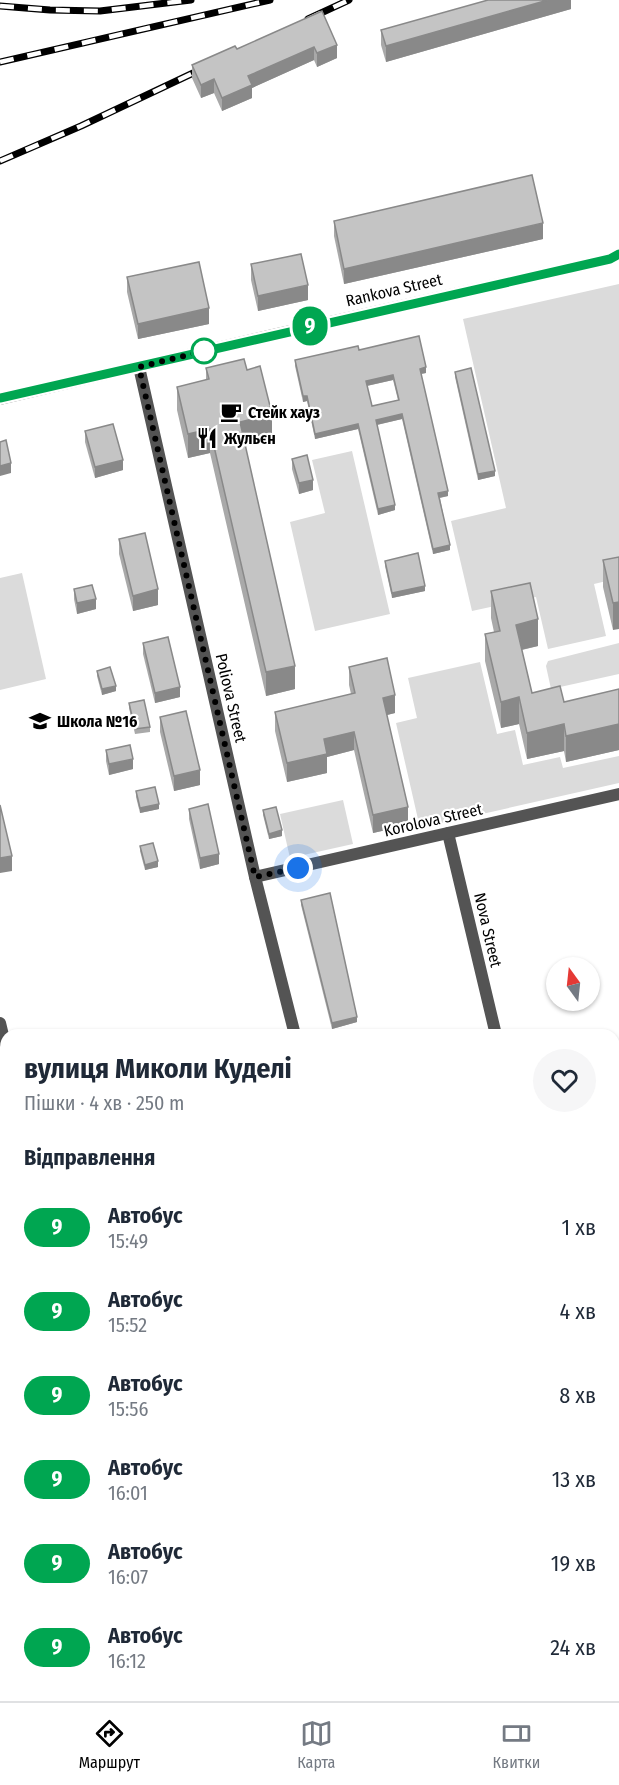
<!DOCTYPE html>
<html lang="uk">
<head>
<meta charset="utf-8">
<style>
	:root { --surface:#fff; --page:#f6f6f7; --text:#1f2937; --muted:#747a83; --line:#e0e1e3; --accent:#000 }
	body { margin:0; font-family:"Fira Sans Condensed",sans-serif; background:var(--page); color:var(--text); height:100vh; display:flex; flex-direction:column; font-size:22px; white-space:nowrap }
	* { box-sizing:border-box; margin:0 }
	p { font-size:20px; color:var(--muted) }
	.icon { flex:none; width:33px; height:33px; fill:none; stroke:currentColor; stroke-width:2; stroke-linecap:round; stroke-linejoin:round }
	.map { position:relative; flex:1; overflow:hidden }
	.panel { position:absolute; left:0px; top:1029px; width:620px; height:672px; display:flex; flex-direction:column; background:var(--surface); border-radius:18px 18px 0 0; box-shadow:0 2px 4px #0004 }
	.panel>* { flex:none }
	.badge { padding:0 12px; border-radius:20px; font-size:21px; line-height:39px }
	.needle { width:39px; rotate:345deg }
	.controls { position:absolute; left:546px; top:957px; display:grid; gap:12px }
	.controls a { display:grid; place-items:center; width:54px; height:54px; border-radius:50%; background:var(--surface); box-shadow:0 2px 4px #0004; font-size:30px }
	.you { position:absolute; width:30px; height:30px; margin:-15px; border:4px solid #fff; border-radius:50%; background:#1a73e8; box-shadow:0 0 0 9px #1a73e833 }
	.map>.badge { position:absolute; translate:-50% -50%; box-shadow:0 0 0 3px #fff }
	h2 { padding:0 24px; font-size:22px; line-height:54px }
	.round { display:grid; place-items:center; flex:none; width:63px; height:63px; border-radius:32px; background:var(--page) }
	.head { display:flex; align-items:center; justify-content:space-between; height:102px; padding:0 24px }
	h1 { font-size:28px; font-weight:700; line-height:45px }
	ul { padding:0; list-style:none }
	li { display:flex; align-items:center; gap:18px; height:84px; padding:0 24px }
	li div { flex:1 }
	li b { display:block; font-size:22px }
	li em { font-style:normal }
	li .badge { min-width:66px; font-weight:700; text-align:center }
	.tabs { display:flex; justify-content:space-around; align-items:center; height:84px; border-top:2px solid var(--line); background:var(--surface); font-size:16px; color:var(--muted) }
	.tabs a { display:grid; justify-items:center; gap:3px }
	.tabs .current { color:var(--accent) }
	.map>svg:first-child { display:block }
</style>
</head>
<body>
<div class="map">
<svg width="619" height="1701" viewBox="0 0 619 1701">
	<rect width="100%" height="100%" fill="#fff"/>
	<g fill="#dbdbdb">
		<path d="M 619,284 L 619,578 L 594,584 L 606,636 L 548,649 L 536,597 L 472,611 L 451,521 L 506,508 L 463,319 Z"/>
		<path d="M 352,451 L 390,614 L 315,631 L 290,522 L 325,513 L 312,460 Z"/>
		<path d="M 22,573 L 46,679 L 0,690 L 0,578 Z"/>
		<path d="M 619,643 L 619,674 L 551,689 L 546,666 L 548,661 Z"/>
		<path d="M 480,662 L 497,734 L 515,730 L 523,765 L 560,757 L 563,768 L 619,756 L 619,783 L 420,828 L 396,723 L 417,718 L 408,678 Z"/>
		<path d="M 343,800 L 353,844 L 290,858 L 280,814 Z"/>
		<path d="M 6,1414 L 6,1526 L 0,1528 L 0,1415 Z"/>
	</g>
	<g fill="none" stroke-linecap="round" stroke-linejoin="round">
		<g stroke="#545454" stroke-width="12">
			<path d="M 139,367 L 255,877 L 295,1035"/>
			<path d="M 448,833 L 496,1035"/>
			<path d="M 255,877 L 619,794"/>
			<path d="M 0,1023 L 6,1048"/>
			<path d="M 0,1286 L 6,1284"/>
			<path d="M 614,1550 L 619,1574"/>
			<path d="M 614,1590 L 619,1589"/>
			<path d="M 90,1695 L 91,1701"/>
			<path d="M 312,1695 L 314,1701"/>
			<path d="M 522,1695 L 523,1701"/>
			<path d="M 112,1701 L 139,1695"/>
		</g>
		<path stroke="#545454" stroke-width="12" d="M 0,399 L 268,336 L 610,259 L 619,254"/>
		<defs>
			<g id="rail">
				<path d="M 0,6 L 50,10 L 100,11 L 191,0"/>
				<path d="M 308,19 L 349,0"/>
				<path d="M 0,62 L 270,0"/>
				<path d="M 0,161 L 81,126 L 208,66"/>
			</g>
		</defs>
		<use href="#rail" stroke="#000" stroke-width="7"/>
		<use href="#rail" stroke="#fff" stroke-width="4.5" stroke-dasharray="14" stroke-linecap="butt"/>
	</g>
	<g fill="#a9a9a9" fill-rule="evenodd">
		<path d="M 571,0 L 571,9 L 386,62 L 381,45 L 381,30 Z"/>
		<path d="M 322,11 L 337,58 L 317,67 L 314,60 L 252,88 L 252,98 L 222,111 L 214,93 L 201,98 L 192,78 L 192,65 L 237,49 Z"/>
		<path d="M 334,221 L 543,239 L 344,284 L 334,236 Z"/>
		<path d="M 251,264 L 308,300 L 258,311 L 251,280 Z"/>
		<path d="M 127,277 L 209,324 L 138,339 L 127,292 Z"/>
		<path d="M 359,350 L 426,373 L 421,374 L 448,496 L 440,498 L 450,550 L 433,554 L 402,419 L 377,425 L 395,510 L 378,515 L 358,429 L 315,439 L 307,401 L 303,402 L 295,366 L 295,360 ZM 393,380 L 398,400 L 372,406 L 367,386 Z"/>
		<path d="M 206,368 L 247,370 L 272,438 L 245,444 L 295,689 L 266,696 L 210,453 L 188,458 L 177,410 L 177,387 L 206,380 Z"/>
		<path d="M 455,372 L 495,476 L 478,480 L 455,377 Z"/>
		<path d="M 85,431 L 123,470 L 95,478 L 85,442 Z"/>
		<path d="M 292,459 L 313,490 L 299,494 L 292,469 Z"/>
		<path d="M 119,539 L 158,605 L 133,611 L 119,554 Z"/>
		<path d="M 619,557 L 613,630 L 603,587 L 603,560 Z"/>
		<path d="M 385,561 L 425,591 L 392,598 L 385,566 Z"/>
		<path d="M 74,589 L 96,609 L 77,614 L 74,599 Z"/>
		<path d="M 491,591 L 538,646 L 522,650 L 532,693 L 564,702 L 619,689 L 619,750 L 566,762 L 564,751 L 527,759 L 519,724 L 501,728 L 485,661 L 485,634 L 494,632 L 491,618 Z"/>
		<path d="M 143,643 L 180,697 L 155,703 L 143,654 Z"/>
		<path d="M 349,667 L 395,713 L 387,715 L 408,825 L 373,833 L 354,750 L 327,757 L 327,773 L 287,782 L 275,731 L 275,712 L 351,694 L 349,685 Z"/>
		<path d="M 97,671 L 116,691 L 102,695 L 97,676 Z"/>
		<path d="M 129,703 L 150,727 L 150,732 L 135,734 L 129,708 Z"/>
		<path d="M 160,717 L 200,785 L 174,791 L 160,732 Z"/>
		<path d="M 106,750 L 133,769 L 109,775 L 106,761 Z"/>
		<path d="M 136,791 L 159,809 L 140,813 L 136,797 Z"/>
		<path d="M 189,809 L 219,864 L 200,869 L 189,819 Z"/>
		<path d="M 263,810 L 282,836 L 269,839 L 263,815 Z"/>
		<path d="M 140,846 L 158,867 L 145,870 L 140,851 Z"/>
		<path d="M 301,900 L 357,1022 L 332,1029 L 301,905 Z"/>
		<path d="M 0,1322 L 3,1336 L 3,1347 L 0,1347 Z"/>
	</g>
	<g fill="#898989">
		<path d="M 548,0 L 571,0 L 571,9 L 386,62 L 386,46 Z"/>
		<path d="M 337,45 L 337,58 L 317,67 L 317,53 Z"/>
		<path d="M 314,47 L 314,60 L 252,88 L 252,98 L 222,111 L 222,98 L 248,76 Z"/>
		<path d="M 214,79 L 214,93 L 201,98 L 201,85 Z"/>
		<path d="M 543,223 L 543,239 L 344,284 L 344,269 Z"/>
		<path d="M 308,285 L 308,300 L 258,311 L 258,296 Z"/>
		<path d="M 209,308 L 209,324 L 138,339 L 138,324 Z"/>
		<path d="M 426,367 L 426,373 L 420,374 L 420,369 Z"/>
		<path d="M 393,375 L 393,380 L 366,386 L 366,381 Z"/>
		<path d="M 303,396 L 307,396 L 307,401 L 303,402 Z"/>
		<path d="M 272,414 L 272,438 L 240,445 L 240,422 Z"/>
		<path d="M 402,414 L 402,419 L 376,425 L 376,420 Z"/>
		<path d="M 358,424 L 358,429 L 315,439 L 315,434 Z"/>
		<path d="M 210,429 L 210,453 L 188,458 L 188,434 Z"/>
		<path d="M 123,460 L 123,470 L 95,478 L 95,467 Z"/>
		<path d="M 11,463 L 11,473 L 0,476 L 0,466 Z"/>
		<path d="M 495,471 L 495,476 L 478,480 L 478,474 Z"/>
		<path d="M 313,480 L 313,490 L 299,494 L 299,483 Z"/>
		<path d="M 448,491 L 448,496 L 438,498 L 438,493 Z"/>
		<path d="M 395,505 L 395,510 L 378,515 L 378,509 Z"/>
		<path d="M 450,545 L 450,550 L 433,554 L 433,549 Z"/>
		<path d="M 425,586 L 425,591 L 392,598 L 392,593 Z"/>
		<path d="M 158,589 L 158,605 L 133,611 L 133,596 Z"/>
		<path d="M 96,599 L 96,609 L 77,614 L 77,603 Z"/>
		<path d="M 619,602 L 619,629 L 613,630 L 613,603 Z"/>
		<path d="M 538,619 L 538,646 L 516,651 L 516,625 Z"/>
		<path d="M 295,666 L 295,689 L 266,696 L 266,672 Z"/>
		<path d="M 116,686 L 116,691 L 102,695 L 102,689 Z"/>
		<path d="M 180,687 L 180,697 L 155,703 L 155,693 Z"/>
		<path d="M 395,695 L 395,713 L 383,716 L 383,698 Z"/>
		<path d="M 519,697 L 519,724 L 501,728 L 501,702 Z"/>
		<path d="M 564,724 L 564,751 L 527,759 L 527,733 Z"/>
		<path d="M 619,724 L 619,750 L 566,762 L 566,736 Z"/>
		<path d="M 354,732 L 354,750 L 327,757 L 327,773 L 287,782 L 287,763 L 324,739 Z"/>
		<path d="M 133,759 L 133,769 L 109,775 L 109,764 Z"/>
		<path d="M 200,770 L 200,785 L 174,791 L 174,776 Z"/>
		<path d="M 159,804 L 159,809 L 140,813 L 140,808 Z"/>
		<path d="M 408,807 L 408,825 L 373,833 L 373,815 Z"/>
		<path d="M 282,830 L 282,836 L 269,839 L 269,834 Z"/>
		<path d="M 219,854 L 219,864 L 200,869 L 200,858 Z"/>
		<path d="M 12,856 L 12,871 L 0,873 L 0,858 Z"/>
		<path d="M 158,861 L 158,867 L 145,870 L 145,865 Z"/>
		<path d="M 357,1017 L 357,1022 L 332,1029 L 332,1023 Z"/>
		<path d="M 436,1695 L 454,1695 L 454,1696 L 436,1700 Z"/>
	</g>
	<g fill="#c4c4c4" stroke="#898989" stroke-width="1.5" fill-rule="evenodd">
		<path d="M 488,0 L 548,0 L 386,46 L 381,30 Z"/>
		<path d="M 322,11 L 337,45 L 317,53 L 314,47 L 248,76 L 252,85 L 222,98 L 214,79 L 201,85 L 192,65 L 235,46 L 237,49 Z"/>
		<path d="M 532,175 L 543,223 L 344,269 L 334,221 Z"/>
		<path d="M 301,254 L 308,285 L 258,296 L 251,264 Z"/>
		<path d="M 199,262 L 209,308 L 138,324 L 127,277 Z"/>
		<path d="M 419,336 L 426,367 L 420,369 L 448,491 L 438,493 L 450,545 L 433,549 L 402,414 L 376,420 L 395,505 L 378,509 L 358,424 L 315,434 L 307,396 L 303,396 L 295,360 L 358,346 L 359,350 ZM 393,375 L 399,400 L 372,406 L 366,381 Z"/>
		<path d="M 244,359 L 247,370 L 260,366 L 272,414 L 240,422 L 295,666 L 266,672 L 210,429 L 188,434 L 177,387 L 209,379 L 206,368 Z"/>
		<path d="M 471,368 L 495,471 L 478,474 L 455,372 Z"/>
		<path d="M 113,424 L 123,460 L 95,467 L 85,431 Z"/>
		<path d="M 6,440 L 11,463 L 0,466 L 0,442 Z"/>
		<path d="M 307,455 L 313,480 L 299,483 L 292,459 Z"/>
		<path d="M 145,533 L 158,589 L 133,596 L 119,539 Z"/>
		<path d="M 418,553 L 425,586 L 392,593 L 385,561 Z"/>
		<path d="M 619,557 L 619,602 L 613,603 L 603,560 Z"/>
		<path d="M 530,583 L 538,619 L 516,625 L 532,693 L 560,686 L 564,702 L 619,689 L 619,724 L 566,736 L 564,724 L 527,733 L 519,697 L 501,702 L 485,634 L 500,631 L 491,591 Z"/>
		<path d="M 92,585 L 96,599 L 77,603 L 74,589 Z"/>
		<path d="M 168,637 L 180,687 L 155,693 L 143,643 Z"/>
		<path d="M 387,658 L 395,695 L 383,698 L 408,807 L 373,815 L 354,732 L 324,739 L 327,754 L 287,763 L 275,712 L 355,693 L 349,667 Z"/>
		<path d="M 110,667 L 116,686 L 102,689 L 97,671 Z"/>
		<path d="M 144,700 L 150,727 L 135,729 L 129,703 Z"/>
		<path d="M 186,711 L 200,770 L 174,776 L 160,717 Z"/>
		<path d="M 130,745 L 133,759 L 109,764 L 106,750 Z"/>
		<path d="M 155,787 L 159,804 L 140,808 L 136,791 Z"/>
		<path d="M 208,804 L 219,854 L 200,858 L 189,809 Z"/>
		<path d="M 0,805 L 12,856 L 0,858 Z"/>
		<path d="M 276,807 L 282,830 L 269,834 L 263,810 Z"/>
		<path d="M 153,843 L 158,861 L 145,865 L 140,846 Z"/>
		<path d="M 330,893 L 357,1017 L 332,1023 L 301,900 Z"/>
		<path d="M 0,1322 L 3,1336 L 0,1337 Z"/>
		<path d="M 272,1695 L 297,1695 L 298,1701 L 248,1701 Z"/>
		<path d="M 348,1695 L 374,1695 L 376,1701 L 349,1701 Z"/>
	</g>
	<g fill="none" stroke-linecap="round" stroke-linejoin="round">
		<defs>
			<path id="line" d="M 0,398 L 610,259 L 619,254"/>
		</defs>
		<use href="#line" stroke="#fff" stroke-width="14"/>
		<use href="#line" stroke="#00a651" stroke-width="9"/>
		<path stroke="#000" stroke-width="6" stroke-dasharray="0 10.8" d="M 204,351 L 139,367 L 255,877 L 298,868"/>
	</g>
	<defs>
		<symbol id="cafe-bare" viewBox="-9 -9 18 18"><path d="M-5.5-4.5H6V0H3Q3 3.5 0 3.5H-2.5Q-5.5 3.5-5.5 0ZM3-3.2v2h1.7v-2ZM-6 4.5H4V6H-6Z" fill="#000" stroke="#fff" stroke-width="2.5" paint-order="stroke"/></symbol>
		<symbol id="restaurant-bare" viewBox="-9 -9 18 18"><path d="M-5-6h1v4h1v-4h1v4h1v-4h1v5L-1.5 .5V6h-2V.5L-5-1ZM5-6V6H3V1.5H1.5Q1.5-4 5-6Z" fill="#000" stroke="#fff" stroke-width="2.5" paint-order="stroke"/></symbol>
		<symbol id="school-bare" viewBox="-9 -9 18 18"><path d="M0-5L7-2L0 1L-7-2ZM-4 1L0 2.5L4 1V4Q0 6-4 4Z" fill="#000" stroke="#fff" stroke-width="2.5" paint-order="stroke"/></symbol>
	</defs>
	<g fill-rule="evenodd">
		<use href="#cafe-bare" x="216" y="397" width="30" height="30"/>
		<use href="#restaurant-bare" x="192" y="423" width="30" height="30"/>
		<use href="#school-bare" x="25" y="706" width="30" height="30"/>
	</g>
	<circle fill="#fff" stroke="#00a651" stroke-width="3" cx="204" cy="351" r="12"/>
	<g text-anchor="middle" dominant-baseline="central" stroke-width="4.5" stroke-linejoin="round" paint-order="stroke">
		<g font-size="16" fill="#000" stroke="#fff">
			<text transform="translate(394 290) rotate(-13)">Rankova Street</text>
			<text transform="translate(231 698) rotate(77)">Poliova Street</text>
			<text transform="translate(433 820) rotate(-13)">Korolova Street</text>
			<text transform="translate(488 930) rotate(77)">Nova Street</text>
		</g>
		<g font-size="16" font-weight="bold" fill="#000" stroke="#fff" text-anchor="start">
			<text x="248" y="412">Стейк хауз</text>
			<text x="224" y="438">Жульєн</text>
			<text x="57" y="721">Школа №16</text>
		</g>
	</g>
</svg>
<div class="controls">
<a><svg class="needle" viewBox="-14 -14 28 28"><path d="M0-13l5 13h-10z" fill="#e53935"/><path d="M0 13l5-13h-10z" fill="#747a83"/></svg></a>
</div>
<div class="you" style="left:298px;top:868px"></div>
<b class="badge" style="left:310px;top:326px;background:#00a651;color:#fff">9</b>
<section class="panel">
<div class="head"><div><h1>вулиця Миколи Куделі</h1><p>Пішки · 4 хв · 250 m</p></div><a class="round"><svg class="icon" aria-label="heart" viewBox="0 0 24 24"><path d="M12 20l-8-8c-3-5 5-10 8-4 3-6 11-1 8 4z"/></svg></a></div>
<h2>Відправлення</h2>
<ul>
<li><span class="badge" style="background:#00a651;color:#fff">9</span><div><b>Автобус</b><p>15:49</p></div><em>1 хв</em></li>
<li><span class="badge" style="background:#00a651;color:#fff">9</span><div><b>Автобус</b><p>15:52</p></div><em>4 хв</em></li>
<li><span class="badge" style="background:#00a651;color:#fff">9</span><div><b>Автобус</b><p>15:56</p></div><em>8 хв</em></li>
<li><span class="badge" style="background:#00a651;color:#fff">9</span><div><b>Автобус</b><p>16:01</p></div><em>13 хв</em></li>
<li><span class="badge" style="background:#00a651;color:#fff">9</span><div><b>Автобус</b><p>16:07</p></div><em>19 хв</em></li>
<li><span class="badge" style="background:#00a651;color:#fff">9</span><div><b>Автобус</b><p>16:12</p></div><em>24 хв</em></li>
</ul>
</section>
</div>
<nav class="tabs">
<a class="current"><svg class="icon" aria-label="directions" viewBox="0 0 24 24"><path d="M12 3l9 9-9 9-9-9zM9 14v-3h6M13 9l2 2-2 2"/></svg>Маршрут</a>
<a><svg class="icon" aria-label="map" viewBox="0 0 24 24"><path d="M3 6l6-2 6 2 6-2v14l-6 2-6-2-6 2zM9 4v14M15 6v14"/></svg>Карта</a>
<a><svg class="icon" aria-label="tickets" viewBox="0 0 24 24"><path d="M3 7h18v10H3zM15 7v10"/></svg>Квитки</a>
</nav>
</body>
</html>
